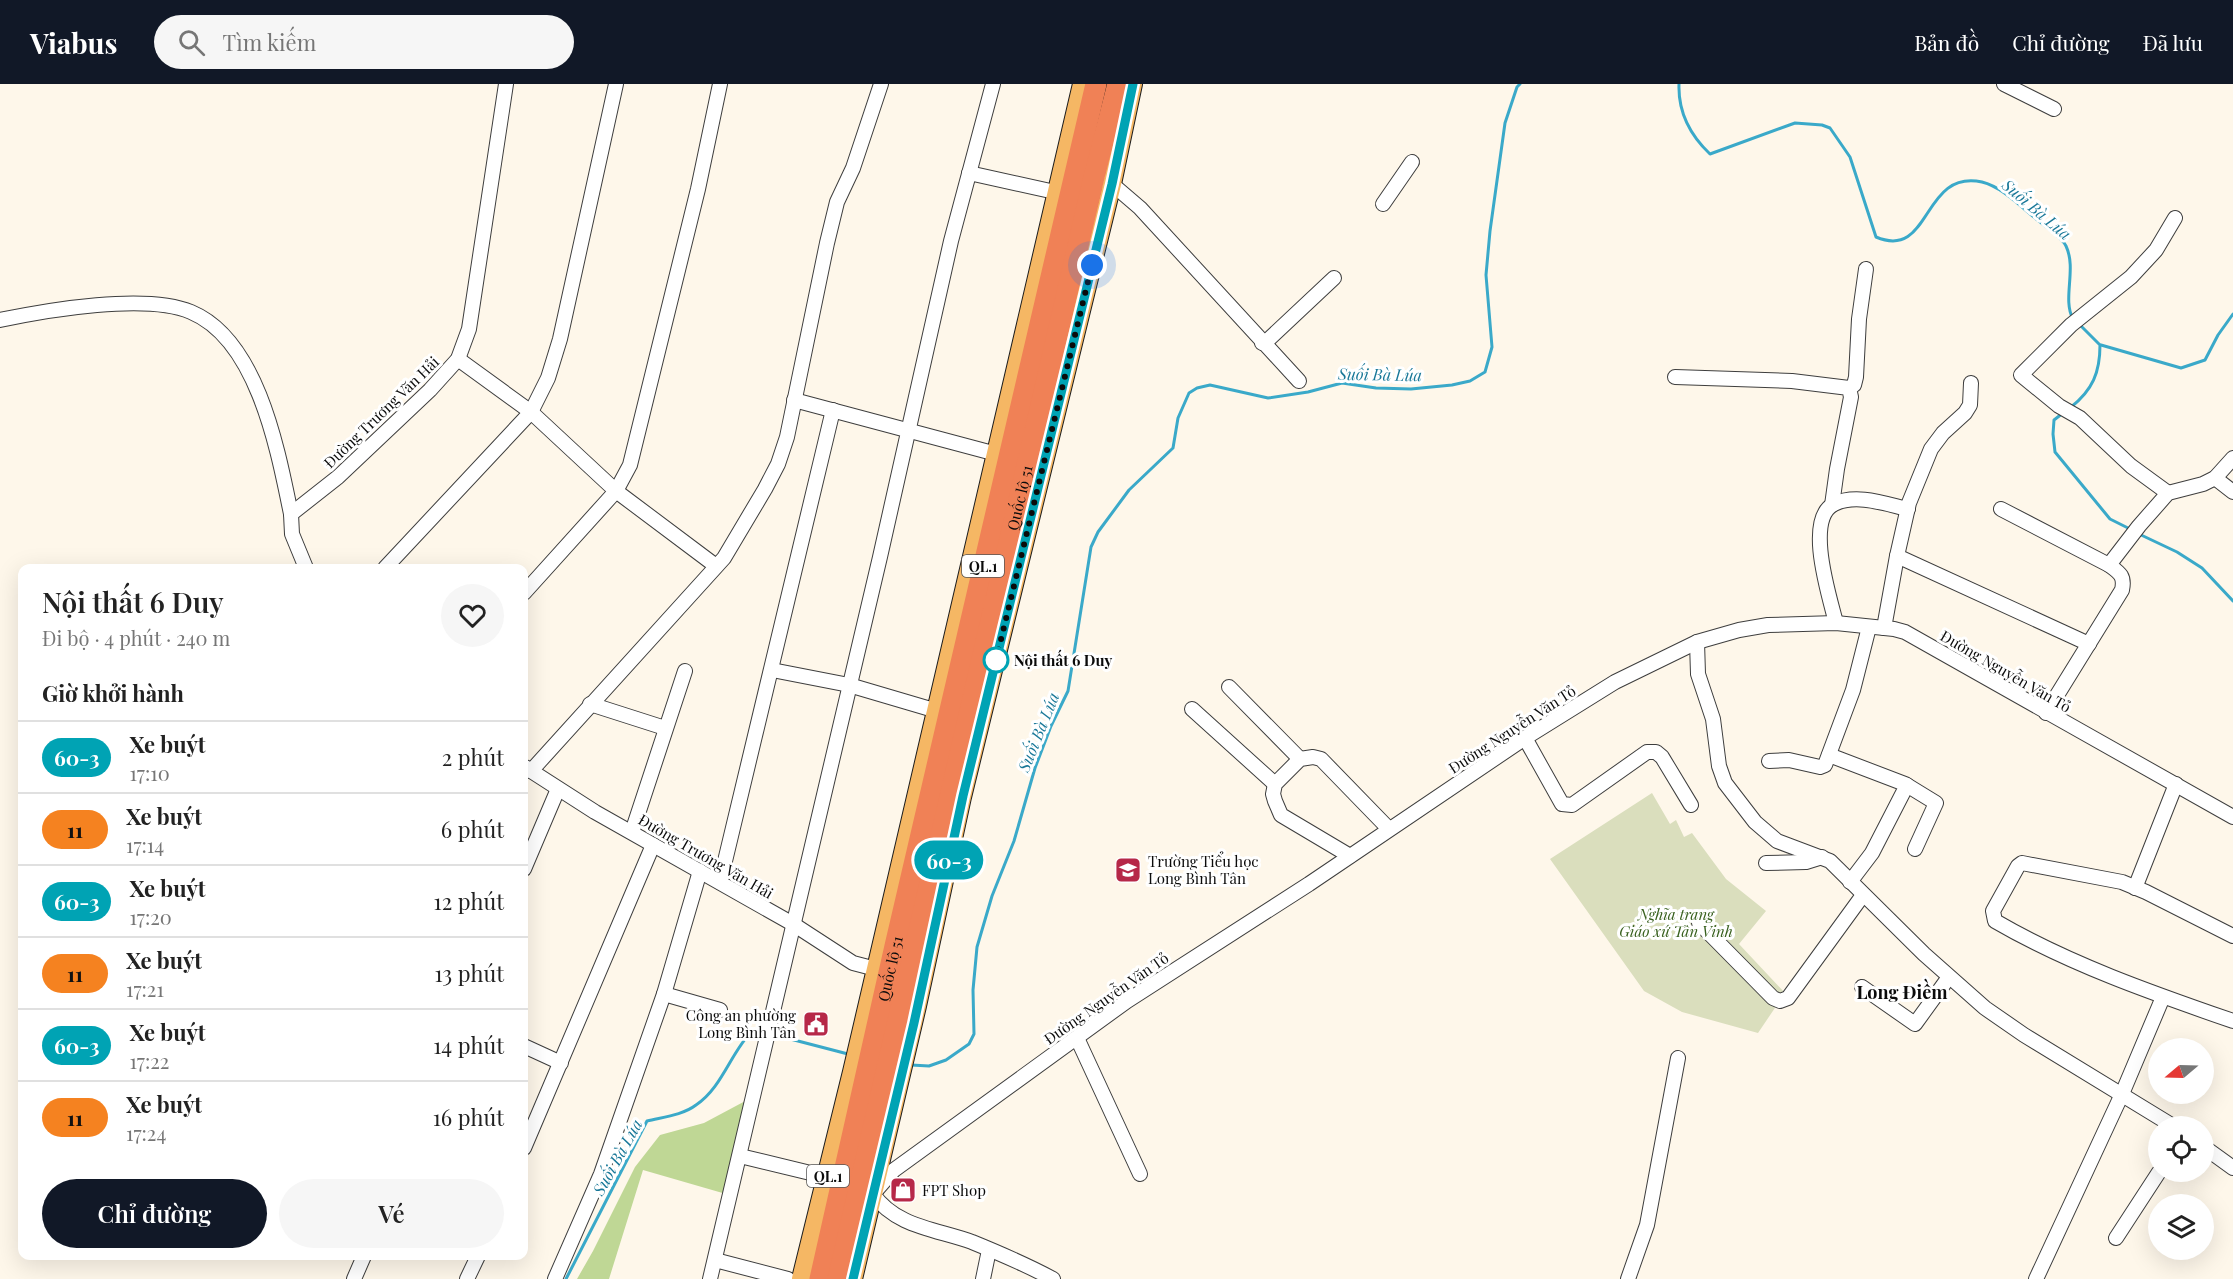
<!DOCTYPE html>
<html lang="vi">
<head>
<meta charset="utf-8">
<style>
	:root { --surface:#fff; --page:#f6f6f6; --text:#222; --muted:#767676; --line:#e0e0e0; --accent:#111827 }
	body { margin:0; font-family:"Playfair Display",serif; background:var(--page); color:var(--text); height:100vh; display:flex; flex-direction:column; font-size:22px; white-space:nowrap }
	* { box-sizing:border-box; margin:0 }
	p { font-size:20px; color:var(--muted) }
	.icon { flex:none; width:33px; height:33px; fill:none; stroke:currentColor; stroke-width:2; stroke-linecap:round; stroke-linejoin:round }
	.map { position:relative; flex:1; overflow:hidden }
	.details { position:absolute; left:18px; top:480px; width:510px; height:696px; display:flex; flex-direction:column; background:var(--surface); border-radius:12px; box-shadow:0 6px 24px #0002 }
	.details>* { flex:none }
	.badge { padding:0 12px; border-radius:20px; font-size:21px; line-height:39px }
	.needle { width:39px; rotate:251deg }
	.tools { position:absolute; left:2148px; top:954px; display:grid; gap:12px }
	.tools a { display:grid; place-items:center; width:66px; height:66px; border-radius:50%; background:var(--surface); box-shadow:0 6px 24px #0002; font-size:30px }
	.you { position:absolute; width:30px; height:30px; margin:-15px; border:4px solid #fff; border-radius:50%; background:#1a73e8; box-shadow:0 0 0 9px #1a73e833 }
	.map>.badge { position:absolute; translate:-50% -50%; box-shadow:0 0 0 3px #fff }
	h2 { padding:0 24px; font-size:22px; line-height:54px }
	.round { display:grid; place-items:center; flex:none; width:63px; height:63px; border-radius:32px; background:var(--page) }
	.head { display:flex; align-items:center; justify-content:space-between; height:102px; padding:0 24px }
	h1 { font-size:28px; font-weight:600; line-height:45px }
	.action { display:flex; gap:12px; margin-top:auto; padding:12px 24px }
	.action a { flex:1; height:69px; border-radius:36px; background:var(--accent); color:#fff; font-size:24px; font-weight:600; line-height:69px; text-align:center }
	.action a+a { background:var(--page); color:var(--text) }
	ul { padding:0; list-style:none }
	li { display:flex; align-items:center; gap:18px; height:72px; padding:0 24px; border-top:2px solid var(--line) }
	li div { flex:1 }
	li b { display:block; font-size:22px }
	li em { font-style:normal }
	li .badge { min-width:66px; font-weight:700; text-align:center }
	header { display:flex; align-items:center; gap:36px; box-sizing:border-box; height:84px; padding:0 30px; background:var(--accent); color:#fff }
	header strong { font-size:28px }
	nav { display:flex; gap:33px; margin-inline-start:auto; font-size:21px }
	.search { width:420px; height:54px; background:var(--page); display:flex; align-items:center; gap:15px; box-sizing:border-box; padding:0 21px; border-radius:33px; color:var(--muted); font-size:22px }
	.map>svg:first-child { display:block }
</style>
</head>
<body>
<header>
<strong>Viabus</strong>
<div class="search"><svg class="icon" aria-label="search" viewBox="0 0 24 24"><circle cx="10" cy="10" r="6"/><path d="M15 15l6 6"/></svg>Tìm kiếm</div>
<nav><a>Bản đồ</a><a>Chỉ đường</a><a>Đã lưu</a></nav>
</header>
<div class="map">
<svg width="2233" height="1195" viewBox="0 0 2233 1195">
	<rect width="100%" height="100%" fill="#fef7ea"/>
	<path fill="#bfd795" d="M 749,1015 L 726,1110 L 643,1086 L 609,1195 L 577,1195 L 593,1167 L 635,1083 L 660,1051 L 704,1039 Z"/>
	<path fill="#dadebd" d="M 1652,709 L 1670,740 L 1676,736 L 1684,753 L 1692,749 L 1726,795 L 1766,827 L 1739,860 L 1785,909 L 1758,949 L 1682,928 L 1644,907 L 1550,775 Z"/>
	<g fill="none" stroke-linecap="round" stroke-linejoin="round">
		<g stroke="#3aa9c9" stroke-width="3">
			<path d="M 1679,0 C 1678,28 1690,51 1710,70 L 1795,39 L 1822,41 L 1830,44 L 1850,73 L 1876,153 C 1932,177 1921,85 1982,98 C 2002,103 2020,122 2035,134 C 2044,142 2061,152 2066,162 C 2077,185 2062,215 2073,235"/>
			<path d="M 2101,261 L 2181,284 L 2205,276 L 2218,251 L 2233,230"/>
			<path d="M 2070,324 C 2093,306 2100,288 2100,261 L 2078,239"/>
			<path d="M 2063,329 L 2054,336 L 2053,350 L 2055,368 L 2110,435 L 2130,445"/>
			<path d="M 2139,450 L 2177,468 L 2202,484 L 2233,517"/>
			<path d="M 771,950 L 848,970"/>
			<path d="M 911,981 L 929,982 L 946,976 L 969,960 L 974,950 L 973,906 L 977,863 L 992,812 L 1014,757 L 1035,684 L 1051,642 L 1068,607 L 1091,463 L 1098,448 L 1129,406 L 1173,364 L 1178,334 L 1189,309 L 1197,304 L 1210,301 L 1268,314 L 1308,308 L 1342,299 L 1376,304 L 1411,305 L 1452,301 L 1470,297 L 1485,288 L 1492,263 L 1486,191 L 1490,147 L 1505,39 L 1517,3 L 1520,0"/>
			<path d="M 566,1195 L 647,1037 C 663,1033 683,1031 696,1021 C 722,1004 731,968 752,947 L 764,949"/>
		</g>
		<defs>
			<g id="minor">
				<path d="M 2004,0 L 2054,25"/>
				<path d="M 969,89 L 1064,110"/>
				<path d="M 1104,97 L 1112,100 L 1140,124 L 1299,297"/>
				<path d="M 1383,120 L 1412,78"/>
				<path d="M 0,236 C 48,226 146,209 191,228 C 258,256 278,367 291,430"/>
				<path d="M 1262,259 L 1268,256 L 1334,194"/>
				<path d="M 458,275 L 531,328 L 616,407 L 716,482"/>
				<path d="M 1675,293 L 1792,297 L 1849,304 L 1851,313 L 1837,385 L 1832,421"/>
				<path d="M 1849,304 L 1854,301 L 1856,293 L 1859,235 L 1866,185"/>
				<path d="M 794,316 L 1004,372"/>
				<path d="M 2215,394 L 2233,408"/>
				<path d="M 2168,409 L 2131,382 L 2080,334 L 2059,322 L 2021,291 L 2071,241 L 2131,193 L 2156,166 L 2175,134"/>
				<path d="M 2001,425 L 2109,481 C 2120,489 2125,492 2122,506 L 2046,629"/>
				<path d="M 1897,472 L 2089,560"/>
				<path d="M 2109,481 L 2139,442 L 2168,409 L 2203,400 L 2215,394 L 2233,374"/>
				<path d="M 306,484 L 292,450 L 291,430 L 338,393 L 430,306 L 458,275 L 469,245 L 506,0"/>
				<path d="M 385,484 L 531,328 L 548,294 L 560,255 L 616,0"/>
				<path d="M 524,509 L 616,407 L 630,381 L 698,105 L 720,0"/>
				<path d="M 1836,539 C 1830,514 1804,435 1834,420 C 1856,409 1886,420 1908,425"/>
				<path d="M 1884,544 L 1897,472 L 1909,419 L 1931,365 L 1943,349 L 1965,329 L 1970,321 L 1971,299"/>
				<path d="M 1697,558 L 1698,590 L 1713,635 L 1719,682 L 1725,699 L 1755,738 L 1777,757 L 1830,777 L 1924,870 L 1985,924 L 2024,951 L 2173,1042"/>
				<path d="M 772,586 L 849,601 L 944,629"/>
				<path d="M 1229,603 L 1300,675"/>
				<path d="M 590,620 L 665,644"/>
				<path d="M 1192,625 L 1275,700"/>
				<path d="M 1525,654 L 1562,720 L 1572,721 L 1647,668 L 1656,668 L 1662,673 L 1691,721"/>
				<path d="M 1829,671 L 1905,700 L 1936,719 L 1915,765"/>
				<path d="M 1769,677 L 1789,676 L 1820,683 L 1825,681 L 1853,606 L 1869,543"/>
				<path d="M 525,683 L 595,728 L 793,840 L 853,879 L 876,885"/>
				<path d="M 531,687 L 724,474 L 765,405 L 778,380 L 787,353 L 827,159 L 837,118 L 853,84 L 881,0"/>
				<path d="M 632,748 L 685,587"/>
				<path d="M 1350,772 L 1281,731 L 1275,717 L 1273,710 L 1275,700 L 1300,675 L 1313,673 L 1321,675 L 1389,745"/>
				<path d="M 1766,779 L 1806,778 L 1822,773"/>
				<path d="M 524,785 L 558,705"/>
				<path d="M 720,798 L 833,326"/>
				<path d="M 1850,798 L 1872,769 L 1907,701"/>
				<path d="M 2135,804 L 2176,700"/>
				<path d="M 1699,839 L 1773,914 L 1780,917 L 1788,914 L 1863,811"/>
				<path d="M 2233,852 L 2146,808 L 2122,798 L 2022,779 L 2018,782 L 1993,827 L 1995,837 C 2069,880 2152,909 2233,937"/>
				<path d="M 1862,903 L 1915,940 L 1949,893"/>
				<path d="M 664,910 L 720,926"/>
				<path d="M 1077,954 L 1140,1090"/>
				<path d="M 524,962 L 561,979"/>
				<path d="M 2204,1063 L 2233,1084"/>
				<path d="M 524,1064 L 653,761"/>
				<path d="M 740,1072 L 827,1093"/>
				<path d="M 2116,1154 L 2159,1088"/>
				<path d="M 715,1176 L 788,1195"/>
				<path d="M 354,1195 L 364,1172"/>
				<path d="M 467,1195 L 478,1172"/>
				<path d="M 555,1195 L 601,1090 L 664,910 L 700,787"/>
				<path d="M 710,1195 L 880,473 L 951,157 L 993,0"/>
				<path d="M 983,1195 L 989,1166"/>
				<path d="M 1053,1195 C 1027,1181 999,1169 972,1158 C 936,1145 896,1143 873,1110 L 894,1086 L 1127,917 L 1309,800 L 1525,654 L 1615,598 L 1697,558 L 1739,546 L 1768,541 L 1836,539 L 1894,545 L 1905,548 L 2233,733"/>
				<path d="M 1628,1195 L 1647,1141 L 1678,974"/>
				<path d="M 2036,1195 L 2122,1010 L 2163,913"/>
			</g>
			<g id="major">
				<path d="M 801,1195 L 852,988 L 1082,0"/>
				<path d="M 853,1195 L 917,922 L 962,713 L 1112,100 L 1133,0"/>
			</g>
			<g id="highway">
				<path id="s1" d="M 820,1195 L 895,862 L 1096,0"/>
				<path id="s2" d="M 838,1195 L 1094,93 L 1118,0"/>
			</g>
		</defs>
		<use href="#minor" stroke="#3e3e3e" stroke-width="16"/>
		<use href="#major" stroke="#1c1c1c" stroke-width="20"/>
		<use href="#highway" stroke="#1c1c1c" stroke-width="23"/>
		<use href="#minor" stroke="#fff" stroke-width="14"/>
		<use href="#major" stroke="#f5b764" stroke-width="18"/>
		<use href="#highway" stroke="#f08156" stroke-width="21"/>
	</g>
	<g fill="none" stroke-linecap="round" stroke-linejoin="round">
		<defs>
			<path id="line" d="M 853,1195 L 914,939 L 963,712 L 1112,100 L 1133,0"/>
		</defs>
		<use href="#line" stroke="#fff" stroke-width="14"/>
		<use href="#line" stroke="#00a3b4" stroke-width="9"/>
		<path stroke="#0b0b0b" stroke-width="6" stroke-dasharray="0 10.8" d="M 996,576 L 1092,181"/>
	</g>
	<defs>
		<symbol id="school-square" viewBox="-11 -11 22 22"><rect x="-9" y="-9" width="18" height="18" rx="4" fill="#b62848" stroke="#fff"/><path d="M0-5L7-2L0 1L-7-2ZM-4 1L0 2.5L4 1V4Q0 6-4 4Z" fill="#fff"/></symbol>
		<symbol id="civic-square" viewBox="-11 -11 22 22"><rect x="-9" y="-9" width="18" height="18" rx="4" fill="#b62848" stroke="#fff"/><path d="M-.6-6.5H3V-4.5H.6V-3L4-1V1h2V6H-6V1h2V-1L-.6-3ZM-1.2 2.5V6h2.4V2.5Z" fill="#fff"/></symbol>
		<symbol id="shop-square" viewBox="-11 -11 22 22"><rect x="-9" y="-9" width="18" height="18" rx="4" fill="#b62848" stroke="#fff"/><path d="M-5-2.5h2.3a2.7 3.5 0 0 1 5.4 0H5L5.5 6h-11ZM-1.5-2.5h3a1.5 2.3 0 0 0-3 0Z" fill="#fff"/></symbol>
	</defs>
	<g fill-rule="evenodd">
		<use href="#school-square" x="1113" y="771" width="30" height="30"/>
		<use href="#civic-square" x="801" y="925" width="30" height="30"/>
		<use href="#shop-square" x="888" y="1091" width="30" height="30"/>
	</g>
	<circle fill="#fff" stroke="#00a3b4" stroke-width="3" cx="996" cy="576" r="12"/>
	<g text-anchor="middle" dominant-baseline="central" stroke-width="6" stroke-linejoin="round" paint-order="stroke">
		<g fill="#fff" stroke="#545454" stroke-width="1.5">
			<rect x="962" y="471" width="42" height="22" rx="4.5"/>
			<rect x="807" y="1081" width="42" height="22" rx="4.5"/>
		</g>
		<g font-size="14" font-weight="bold" fill="#0b0b0b">
			<text x="983" y="482">QL.1</text>
			<text x="828" y="1092">QL.1</text>
		</g>
		<g font-size="15" fill="#0b0b0b" stroke="#fff">
			<text transform="translate(381 328) rotate(-44)">Đường Trương Văn Hải</text>
			<text stroke="none"><textPath href="#s2" startOffset="802">Quốc lộ 51</textPath></text>
			<text transform="translate(2006 587) rotate(30)">Đường Nguyễn Văn Tỏ</text>
			<text transform="translate(1512 645) rotate(-33)">Đường Nguyễn Văn Tỏ</text>
			<text transform="translate(706 772) rotate(30)">Đường Trương Văn Hải</text>
			<text stroke="none"><textPath href="#s1" startOffset="318">Quốc lộ 51</textPath></text>
			<text transform="translate(1106 914) rotate(-35)">Đường Nguyễn Văn Tỏ</text>
		</g>
		<g font-size="15" font-weight="bold" fill="#0b0b0b" stroke="#fff" text-anchor="start">
			<text x="1014" y="576">Nội thất 6 Duy</text>
		</g>
		<g font-size="15" fill="#0b0b0b" stroke="#fff" text-anchor="start">
			<text x="1148" y="777">Trường Tiểu học<tspan x="1148" dy="17">Long Bình Tân</tspan></text>
			<text x="796" y="931" text-anchor="end">Công an phường<tspan x="796" dy="17">Long Bình Tân</tspan></text>
			<text x="922" y="1106">FPT Shop</text>
		</g>
		<g font-size="15" font-style="italic" fill="#38601e" stroke="#fff">
			<text x="1676" y="830">Nghĩa trang<tspan x="1676" dy="17">Giáo xứ Tân Vinh</tspan></text>
		</g>
		<g font-size="16" font-style="italic" fill="#197898" stroke="#fff">
			<text transform="translate(2037 125) rotate(40)">Suối Bà Lúa</text>
			<text transform="translate(1380 290) rotate(1)">Suối Bà Lúa</text>
			<text transform="translate(1038 648) rotate(-68)">Suối Bà Lúa</text>
			<text transform="translate(617 1073) rotate(-61)">Suối Bà Lúa</text>
		</g>
		<g font-size="18" font-weight="bold" fill="#0b0b0b" stroke="#fff">
			<text x="1902" y="908">Long Điềm</text>
		</g>
	</g>
</svg>
<div class="tools">
<a><svg class="needle" viewBox="-14 -14 28 28"><path d="M0-13l5 13h-10z" fill="#e53935"/><path d="M0 13l5-13h-10z" fill="#767676"/></svg></a>
<a><svg class="icon" aria-label="locate" viewBox="0 0 24 24"><circle cx="12" cy="12" r="6"/><path d="M12 2v4M12 18v4M2 12h4M18 12h4"/></svg></a>
<a><svg class="icon" aria-label="layers" viewBox="0 0 24 24"><path d="M12 4l9 5-9 5-9-5zM3 14l9 5 9-5"/></svg></a>
</div>
<div class="you" style="left:1092px;top:181px"></div>
<b class="badge" style="left:949px;top:776px;background:#00a3b4;color:#fff">60-3</b>
<section class="details">
<div class="head"><div><h1>Nội thất 6 Duy</h1><p>Đi bộ · 4 phút · 240 m</p></div><a class="round"><svg class="icon" aria-label="heart" viewBox="0 0 24 24"><path d="M12 20l-8-8c-3-5 5-10 8-4 3-6 11-1 8 4z"/></svg></a></div>
<h2>Giờ khởi hành</h2>
<ul>
<li><span class="badge" style="background:#00a3b4;color:#fff">60-3</span><div><b>Xe buýt</b><p>17:10</p></div><em>2 phút</em></li>
<li><span class="badge" style="background:#f58220;color:#111">11</span><div><b>Xe buýt</b><p>17:14</p></div><em>6 phút</em></li>
<li><span class="badge" style="background:#00a3b4;color:#fff">60-3</span><div><b>Xe buýt</b><p>17:20</p></div><em>12 phút</em></li>
<li><span class="badge" style="background:#f58220;color:#111">11</span><div><b>Xe buýt</b><p>17:21</p></div><em>13 phút</em></li>
<li><span class="badge" style="background:#00a3b4;color:#fff">60-3</span><div><b>Xe buýt</b><p>17:22</p></div><em>14 phút</em></li>
<li><span class="badge" style="background:#f58220;color:#111">11</span><div><b>Xe buýt</b><p>17:24</p></div><em>16 phút</em></li>
</ul>
<div class="action"><a>Chỉ đường</a><a>Vé</a></div>
</section>
</div>
</body>
</html>
